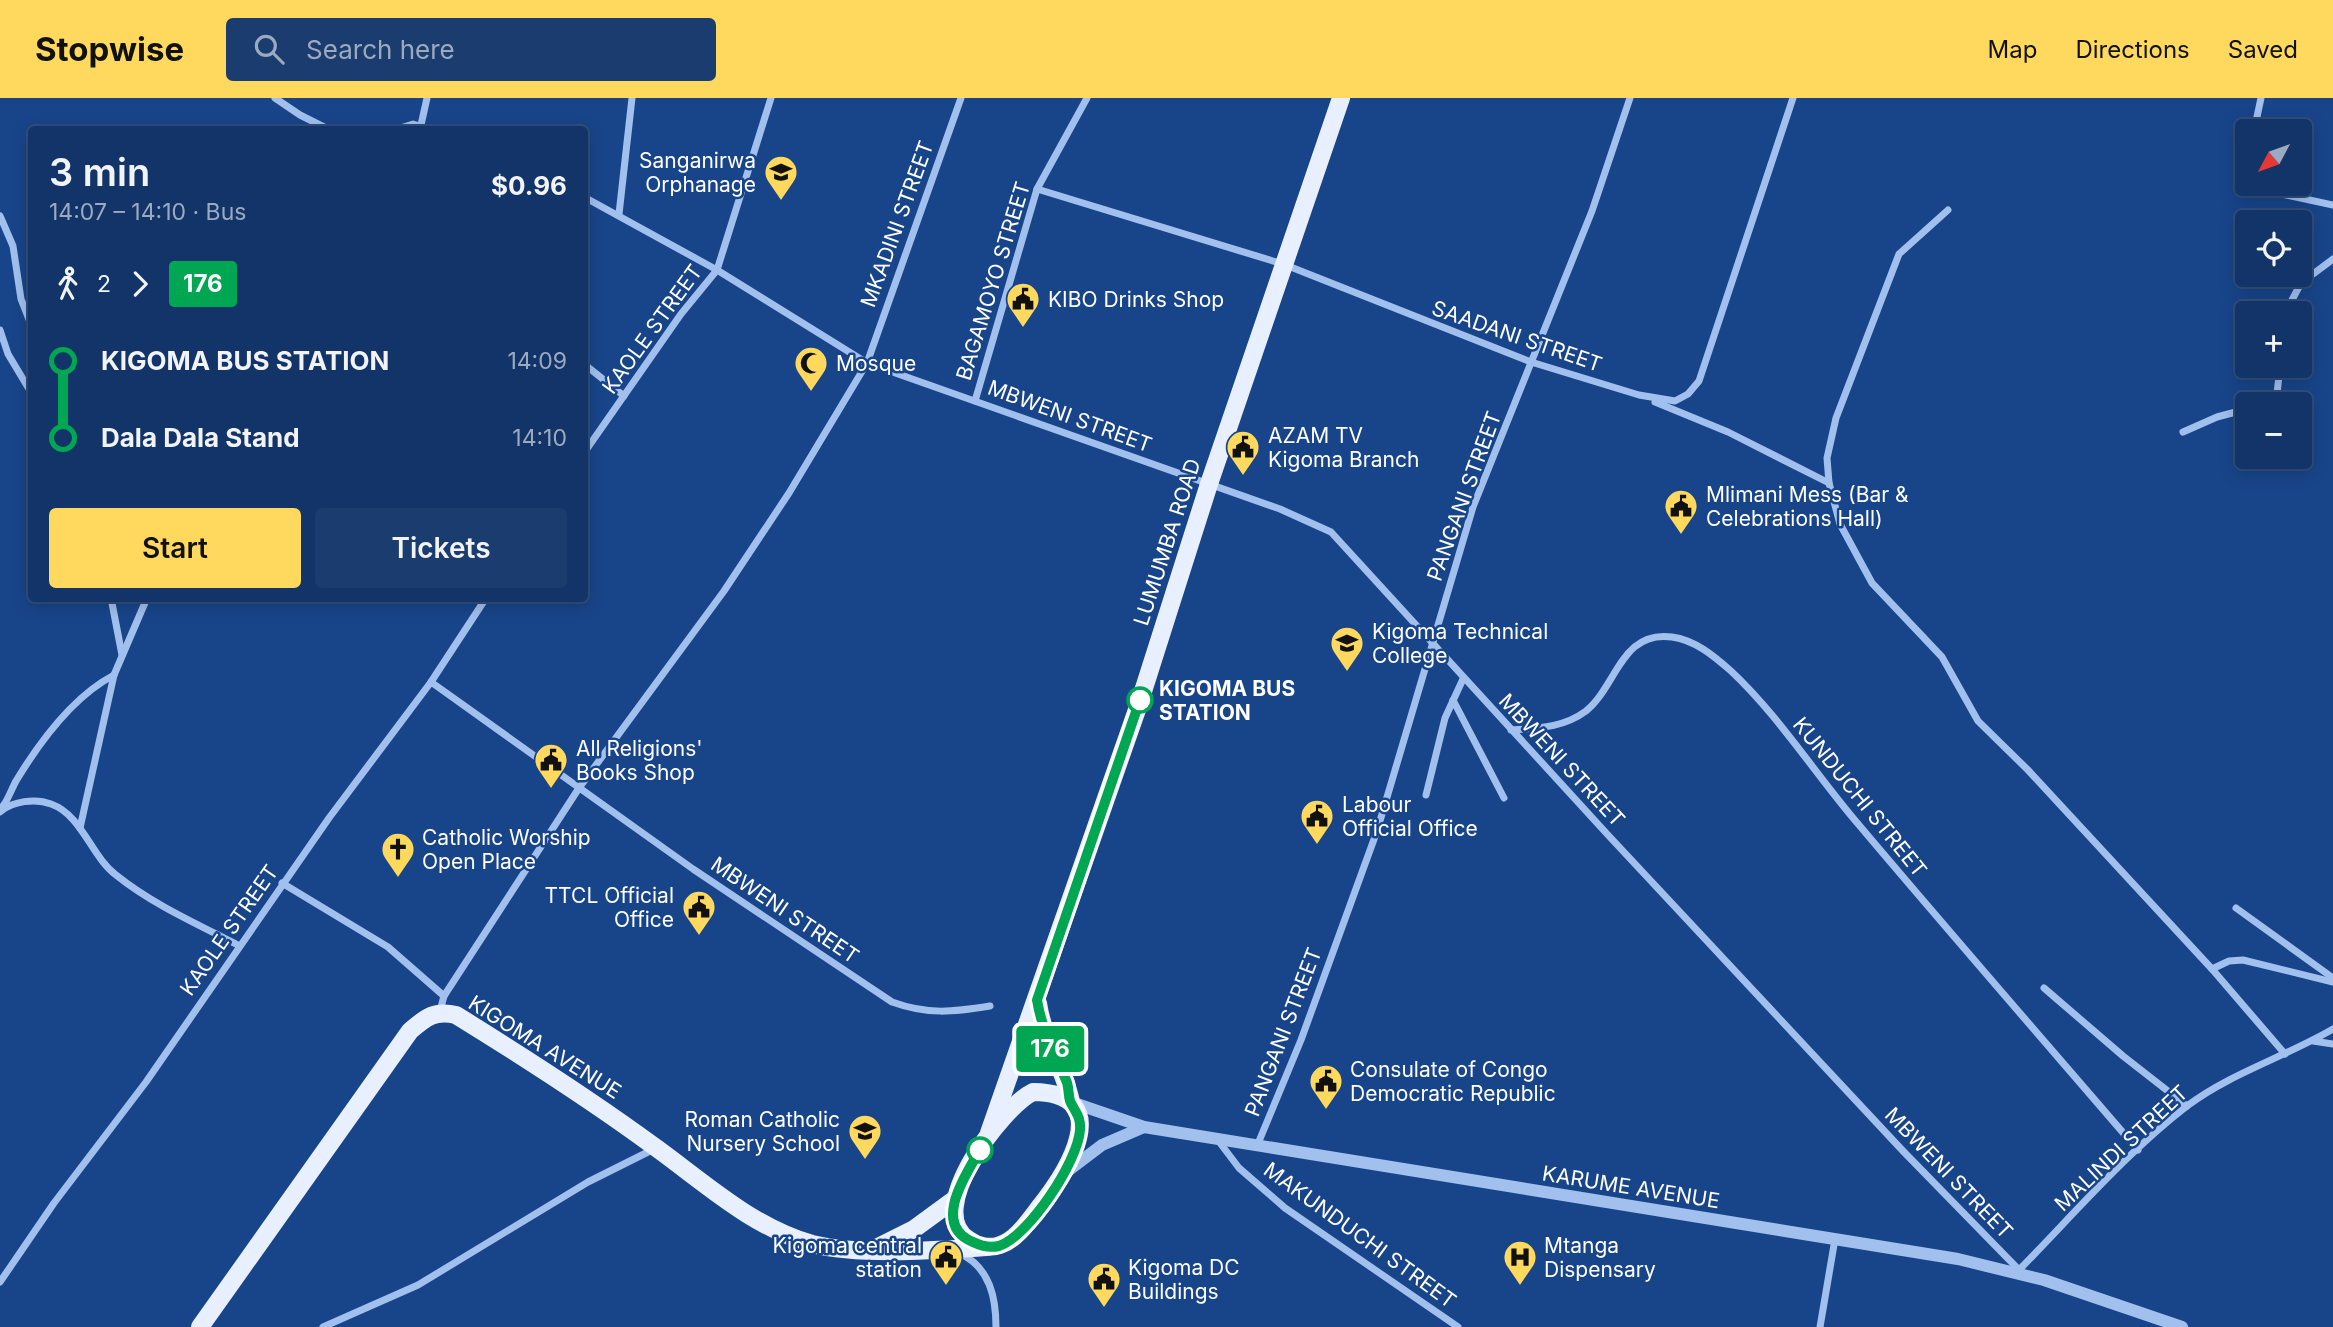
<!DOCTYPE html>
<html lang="en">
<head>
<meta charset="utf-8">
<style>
	:root { --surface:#123468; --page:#1b3c6e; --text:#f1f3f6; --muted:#9caac0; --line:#314f7c; --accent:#ffd85e }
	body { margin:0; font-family:Inter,sans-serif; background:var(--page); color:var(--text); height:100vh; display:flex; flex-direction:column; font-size:26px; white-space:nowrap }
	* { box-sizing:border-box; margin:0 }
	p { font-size:23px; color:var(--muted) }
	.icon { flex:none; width:38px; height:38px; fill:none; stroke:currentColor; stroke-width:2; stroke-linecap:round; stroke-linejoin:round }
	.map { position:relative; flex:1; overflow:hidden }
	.sheet { position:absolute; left:28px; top:28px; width:560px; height:476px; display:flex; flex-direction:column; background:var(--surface); border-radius:7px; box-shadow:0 4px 18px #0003,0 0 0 2px var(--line) }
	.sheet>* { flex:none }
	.badge { padding:0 14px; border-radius:5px; font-size:24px; line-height:46px }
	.needle { width:46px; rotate:229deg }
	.controls { position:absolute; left:2235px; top:21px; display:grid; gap:14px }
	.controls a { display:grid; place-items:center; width:77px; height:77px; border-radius:7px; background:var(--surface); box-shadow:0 4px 18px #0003,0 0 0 2px var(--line); font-size:35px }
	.map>.badge { position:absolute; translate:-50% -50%; box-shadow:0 0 0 4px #fff }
	.legs { display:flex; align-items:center; gap:10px; height:77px; padding:0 21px; font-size:23px }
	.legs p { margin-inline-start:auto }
	.head { display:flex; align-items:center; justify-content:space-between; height:119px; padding:0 21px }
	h1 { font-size:38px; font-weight:600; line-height:52px }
	.cta { display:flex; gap:14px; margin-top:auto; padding:14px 21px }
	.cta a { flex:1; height:80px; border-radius:7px; background:var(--accent); color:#111; font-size:28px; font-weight:600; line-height:80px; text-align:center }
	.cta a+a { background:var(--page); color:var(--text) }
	ul { padding:0 21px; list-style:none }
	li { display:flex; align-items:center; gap:24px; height:77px; font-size:26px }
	li i { display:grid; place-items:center; width:10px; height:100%; margin:0 9px; background:currentColor }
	li i::after { content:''; width:18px; height:18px; margin:-9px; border:5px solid; border-radius:50%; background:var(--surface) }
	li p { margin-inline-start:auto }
	li:first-child i { background:linear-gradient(#0000 50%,currentColor 0) }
	li:last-child i { background:linear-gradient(currentColor 50%,#0000 0) }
	header { display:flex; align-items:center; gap:42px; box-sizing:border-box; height:98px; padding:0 35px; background:var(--accent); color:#111 }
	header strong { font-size:33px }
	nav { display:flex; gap:38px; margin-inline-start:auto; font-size:24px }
	.search { width:490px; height:63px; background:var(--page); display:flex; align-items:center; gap:18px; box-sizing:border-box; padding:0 24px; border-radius:7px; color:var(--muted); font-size:26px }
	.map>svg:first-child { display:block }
</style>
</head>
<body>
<header>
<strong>Stopwise</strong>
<div class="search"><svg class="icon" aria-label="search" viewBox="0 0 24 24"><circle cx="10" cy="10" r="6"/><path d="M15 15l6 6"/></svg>Search here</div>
<nav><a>Map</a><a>Directions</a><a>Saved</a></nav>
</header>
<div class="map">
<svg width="2333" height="1229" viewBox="0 0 2333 1229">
	<rect width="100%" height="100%" fill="#18458a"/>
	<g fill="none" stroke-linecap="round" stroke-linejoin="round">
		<g stroke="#a1c0ee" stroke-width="7">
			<path d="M 275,0 L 300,17 L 330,32"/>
			<path d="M 421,27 L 427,0"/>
			<path d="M 394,32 L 413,26 L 433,32"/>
			<path d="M 2254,33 L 2261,0"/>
			<path d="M 2262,86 L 2277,95 L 2333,107"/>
			<path d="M 1037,91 L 1283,166 L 1531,264 L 1639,297 L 1675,303 L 1688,296 L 1699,283 L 1793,0"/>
			<path d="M 584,99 L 717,172 L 867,265 L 1280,411 L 1331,434 L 1608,737 L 1903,1053 L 2021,1174"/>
			<path d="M 1948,112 L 1899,156 L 1836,320 L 1827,360 L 1829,385 L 1840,426 L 1872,485 L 1942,559 L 1978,623 L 2028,672 L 2212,871 L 2285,956"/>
			<path d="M 619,116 L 632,0"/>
			<path d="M 0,118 L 13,148 L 21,201 L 32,229"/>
			<path d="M 2285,215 L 2301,185 L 2333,161"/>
			<path d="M 0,232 L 8,256 L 32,296"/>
			<path d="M 584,266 L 624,298"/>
			<path d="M 975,303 L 1037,91 L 1087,0"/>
			<path d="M 1655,304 L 1728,334 L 1829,385"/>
			<path d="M 2267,306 L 2277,296 L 2280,268"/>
			<path d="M 2183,334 L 2217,319 L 2247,311"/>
			<path d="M 584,355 L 681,216 L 717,172 L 771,0"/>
			<path d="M 111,500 L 122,557"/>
			<path d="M 431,584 L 693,771 L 892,904 C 928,917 953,914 990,908"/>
			<path d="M 1453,602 L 1504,700"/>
			<path d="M 1511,632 C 1538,630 1563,630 1586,613 C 1617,588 1621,532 1672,539 C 1695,542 1714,558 1731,573 C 1779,618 1816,677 1859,727 C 1951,836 2045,944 2138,1052"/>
			<path d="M 1426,697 L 1445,620 L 1463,581"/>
			<path d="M 1,710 C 7,705 11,692 16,683 C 39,645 74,598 114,577"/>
			<path d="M 0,714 C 12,703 36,700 51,706 C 82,717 91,758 116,777 C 152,806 197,826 238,847"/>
			<path d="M 80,730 L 114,577 L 147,500"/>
			<path d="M 282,785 L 388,849 L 444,898"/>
			<path d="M 2236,810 L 2333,880"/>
			<path d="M 2212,871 L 2229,863 L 2243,862 L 2333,884"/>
			<path d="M 2044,890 L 2123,958 L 2187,1008"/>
			<path d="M 440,913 L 444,898 L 579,690 L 724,493 L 789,395 L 867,265 L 961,0"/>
			<path d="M 2313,943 L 2333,946"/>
			<path d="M 1217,1041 L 1239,1070 L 1285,1110 L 1458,1229"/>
			<path d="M 1257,1048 L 1301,942 L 1377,733 L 1473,409 L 1592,113 L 1630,0"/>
			<path d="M 961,1156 C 990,1170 996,1200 996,1229"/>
			<path d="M 2019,1172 C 2073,1117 2126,1055 2187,1008 C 2231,975 2285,959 2333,931"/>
			<path d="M 0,1184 L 54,1105 L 146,984 L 329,720 L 431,584 L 486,500"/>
			<path d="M 323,1229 L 418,1187 L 588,1084 L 656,1050"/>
			<path d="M 1820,1229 L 1835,1141"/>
		</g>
		<g stroke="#a1c0ee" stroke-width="12">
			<path d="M 1071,1004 L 1144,1029 L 1958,1161 L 2044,1182 L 2182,1229"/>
			<path d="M 1069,1072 L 1102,1047 L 1144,1029"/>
		</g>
		<g stroke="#e8f0ff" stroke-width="18">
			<path d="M 1038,905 C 1043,941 1064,969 1071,1004"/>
			<path d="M 1033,994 C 1118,995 1067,1075 1038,1111 C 1028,1124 1016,1142 1000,1147 C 990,1151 977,1148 969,1142 C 922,1114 1001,1010 1033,994 Z"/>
			<path d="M 989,1035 L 1139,606 L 1209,386 L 1341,0"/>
			<path d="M 876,1150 L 914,1131 L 955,1101"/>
			<path d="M 200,1229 L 410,933 C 426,919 435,912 456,917 C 524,959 591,1002 655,1049 C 705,1085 752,1129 812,1146 C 860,1158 938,1152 987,1149"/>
		</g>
	</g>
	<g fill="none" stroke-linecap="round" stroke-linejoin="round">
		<defs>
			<path id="line-1" d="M 980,1052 C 966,1076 931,1127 973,1144 C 981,1148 990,1150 999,1148 C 1029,1138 1078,1063 1080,1032 C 1081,1018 1075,1014 1070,1003 C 1068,996 1069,988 1066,982 C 1054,954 1042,932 1037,902 L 1140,602"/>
		</defs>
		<use href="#line-1" stroke="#fff" stroke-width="16"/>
		<use href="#line-1" stroke="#00a651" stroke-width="10"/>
	</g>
	<defs>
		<symbol id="school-pin" viewBox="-11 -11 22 30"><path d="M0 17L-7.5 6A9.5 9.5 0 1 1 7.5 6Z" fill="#ffd85e" stroke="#18458a"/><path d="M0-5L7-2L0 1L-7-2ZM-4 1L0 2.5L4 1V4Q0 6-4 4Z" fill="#111"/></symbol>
		<symbol id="civic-pin" viewBox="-11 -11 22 30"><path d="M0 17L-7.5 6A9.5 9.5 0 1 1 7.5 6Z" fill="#ffd85e" stroke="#18458a"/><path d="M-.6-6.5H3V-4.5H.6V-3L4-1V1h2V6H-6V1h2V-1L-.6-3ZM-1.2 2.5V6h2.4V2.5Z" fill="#111"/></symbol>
		<symbol id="mosque-pin" viewBox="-11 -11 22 30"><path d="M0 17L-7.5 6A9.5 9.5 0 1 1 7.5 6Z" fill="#ffd85e" stroke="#18458a"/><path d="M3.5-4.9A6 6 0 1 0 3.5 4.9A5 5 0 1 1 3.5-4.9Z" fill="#111"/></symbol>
		<symbol id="university-pin" viewBox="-11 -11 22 30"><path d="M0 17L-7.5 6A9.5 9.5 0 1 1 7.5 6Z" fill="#ffd85e" stroke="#18458a"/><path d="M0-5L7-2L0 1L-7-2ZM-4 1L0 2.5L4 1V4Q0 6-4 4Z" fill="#111"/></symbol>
		<symbol id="church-pin" viewBox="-11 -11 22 30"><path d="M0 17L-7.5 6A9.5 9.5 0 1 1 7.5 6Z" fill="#ffd85e" stroke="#18458a"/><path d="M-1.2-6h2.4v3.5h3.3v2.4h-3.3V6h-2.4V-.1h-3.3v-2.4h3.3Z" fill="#111"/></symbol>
		<symbol id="hospital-pin" viewBox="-11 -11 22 30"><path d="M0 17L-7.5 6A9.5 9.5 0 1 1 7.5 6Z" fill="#ffd85e" stroke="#18458a"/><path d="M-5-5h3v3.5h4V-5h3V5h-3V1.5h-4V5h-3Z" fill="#111"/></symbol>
	</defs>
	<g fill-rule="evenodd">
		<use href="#school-pin" x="762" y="55" width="38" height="52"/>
		<use href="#civic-pin" x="1004" y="182" width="38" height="52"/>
		<use href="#mosque-pin" x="792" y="246" width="38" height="52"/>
		<use href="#civic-pin" x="1224" y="330" width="38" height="52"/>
		<use href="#civic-pin" x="1662" y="389" width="38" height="52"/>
		<use href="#university-pin" x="1328" y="526" width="38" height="52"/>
		<use href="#civic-pin" x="532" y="643" width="38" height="52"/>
		<use href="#civic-pin" x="1298" y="699" width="38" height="52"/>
		<use href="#church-pin" x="379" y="732" width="38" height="52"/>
		<use href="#civic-pin" x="680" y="790" width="38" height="52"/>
		<use href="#civic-pin" x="1307" y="964" width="38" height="52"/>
		<use href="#school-pin" x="846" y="1014" width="38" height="52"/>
		<use href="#civic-pin" x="927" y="1140" width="38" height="52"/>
		<use href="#hospital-pin" x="1501" y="1140" width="38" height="52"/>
		<use href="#civic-pin" x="1085" y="1162" width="38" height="52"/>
	</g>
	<g fill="#fff" stroke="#00a651" stroke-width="3.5">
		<circle cx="1140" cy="602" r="12"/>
		<circle cx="980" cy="1052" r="12"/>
	</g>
	<g text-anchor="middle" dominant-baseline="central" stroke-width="5" stroke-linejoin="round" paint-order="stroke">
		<g font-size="21" fill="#fff" stroke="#18458a" text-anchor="start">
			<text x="756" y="62" text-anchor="end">Sanganirwa<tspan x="756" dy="24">Orphanage</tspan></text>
			<text x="1048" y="201">KIBO Drinks Shop</text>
			<text x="836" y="265">Mosque</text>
			<text x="1268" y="337">AZAM TV<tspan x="1268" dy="24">Kigoma Branch</tspan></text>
			<text x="1706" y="396">Mlimani Mess (Bar &amp;<tspan x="1706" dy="24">Celebrations Hall)</tspan></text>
			<text x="1372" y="533">Kigoma Technical<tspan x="1372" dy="24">College</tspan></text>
			<text x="576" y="650">All Religions'<tspan x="576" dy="24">Books Shop</tspan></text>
			<text x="1342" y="706">Labour<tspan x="1342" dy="24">Official Office</tspan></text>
			<text x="422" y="739">Catholic Worship<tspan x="422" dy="24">Open Place</tspan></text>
			<text x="674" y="797" text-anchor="end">TTCL Official<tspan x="674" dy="24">Office</tspan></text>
			<text x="1350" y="971">Consulate of Congo<tspan x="1350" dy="24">Democratic Republic</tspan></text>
			<text x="840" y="1021" text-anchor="end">Roman Catholic<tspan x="840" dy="24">Nursery School</tspan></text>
			<text x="922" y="1147" text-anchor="end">Kigoma central<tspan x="922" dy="24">station</tspan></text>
			<text x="1544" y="1147">Mtanga<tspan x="1544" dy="24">Dispensary</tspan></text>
			<text x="1128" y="1169">Kigoma DC<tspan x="1128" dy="24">Buildings</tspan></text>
		</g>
		<g font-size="21" fill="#fff" stroke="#18458a">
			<text transform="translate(897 126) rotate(-70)">MKADINI STREET</text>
			<text transform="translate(993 183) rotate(-73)">BAGAMOYO STREET</text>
			<text transform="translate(652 231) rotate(-54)">KAOLE STREET</text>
			<text transform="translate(1517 238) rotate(19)">SAADANI STREET</text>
			<text transform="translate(1070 318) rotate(20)">MBWENI STREET</text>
			<text transform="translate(1464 398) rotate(-70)">PANGANI STREET</text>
			<text transform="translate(1167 444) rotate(-72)">LUMUMBA ROAD</text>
			<text transform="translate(1562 662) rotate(47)">MBWENI STREET</text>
			<text transform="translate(1860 699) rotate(51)">KUNDUCHI STREET</text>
			<text transform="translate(785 812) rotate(34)">MBWENI STREET</text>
			<text transform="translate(229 832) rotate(-55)">KAOLE STREET</text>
			<text transform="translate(1283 934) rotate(-69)">PANGANI STREET</text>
			<text transform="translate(545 949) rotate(32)">KIGOMA AVENUE</text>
			<text transform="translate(2121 1050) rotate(-43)">MALINDI STREET</text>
			<text transform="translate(1949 1075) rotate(46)">MBWENI STREET</text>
			<text transform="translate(1631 1089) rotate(9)">KARUME AVENUE</text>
			<text transform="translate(1360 1137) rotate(36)">MAKUNDUCHI STREET</text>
		</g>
		<g font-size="21" font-weight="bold" fill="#fff" stroke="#18458a" text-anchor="start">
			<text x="1159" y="590">KIGOMA BUS<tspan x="1159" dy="24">STATION</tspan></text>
		</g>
	</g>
</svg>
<div class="controls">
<a><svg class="needle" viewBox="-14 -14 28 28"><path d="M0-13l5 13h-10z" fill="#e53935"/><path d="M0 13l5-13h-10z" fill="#9caac0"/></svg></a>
<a><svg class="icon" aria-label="locate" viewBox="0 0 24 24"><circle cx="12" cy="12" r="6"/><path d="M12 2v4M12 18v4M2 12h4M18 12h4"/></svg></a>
<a>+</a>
<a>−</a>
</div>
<b class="badge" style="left:1050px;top:951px;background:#00a651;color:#fff">176</b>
<section class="sheet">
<div class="head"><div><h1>3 min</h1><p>14:07 – 14:10 · Bus</p></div><b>$0.96</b></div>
<div class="legs"><svg class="icon" aria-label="walk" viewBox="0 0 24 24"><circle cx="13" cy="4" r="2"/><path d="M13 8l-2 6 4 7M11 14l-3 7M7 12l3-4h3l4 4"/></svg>2<svg class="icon" aria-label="forward" viewBox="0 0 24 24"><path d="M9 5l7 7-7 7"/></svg><b class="badge" style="background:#00a651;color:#fff">176</b></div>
<ul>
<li><i style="color:#00a651"></i><b>KIGOMA BUS STATION</b><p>14:09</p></li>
<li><i style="color:#00a651"></i><b>Dala Dala Stand</b><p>14:10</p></li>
</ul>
<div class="cta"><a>Start</a><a>Tickets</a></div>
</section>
</div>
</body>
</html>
